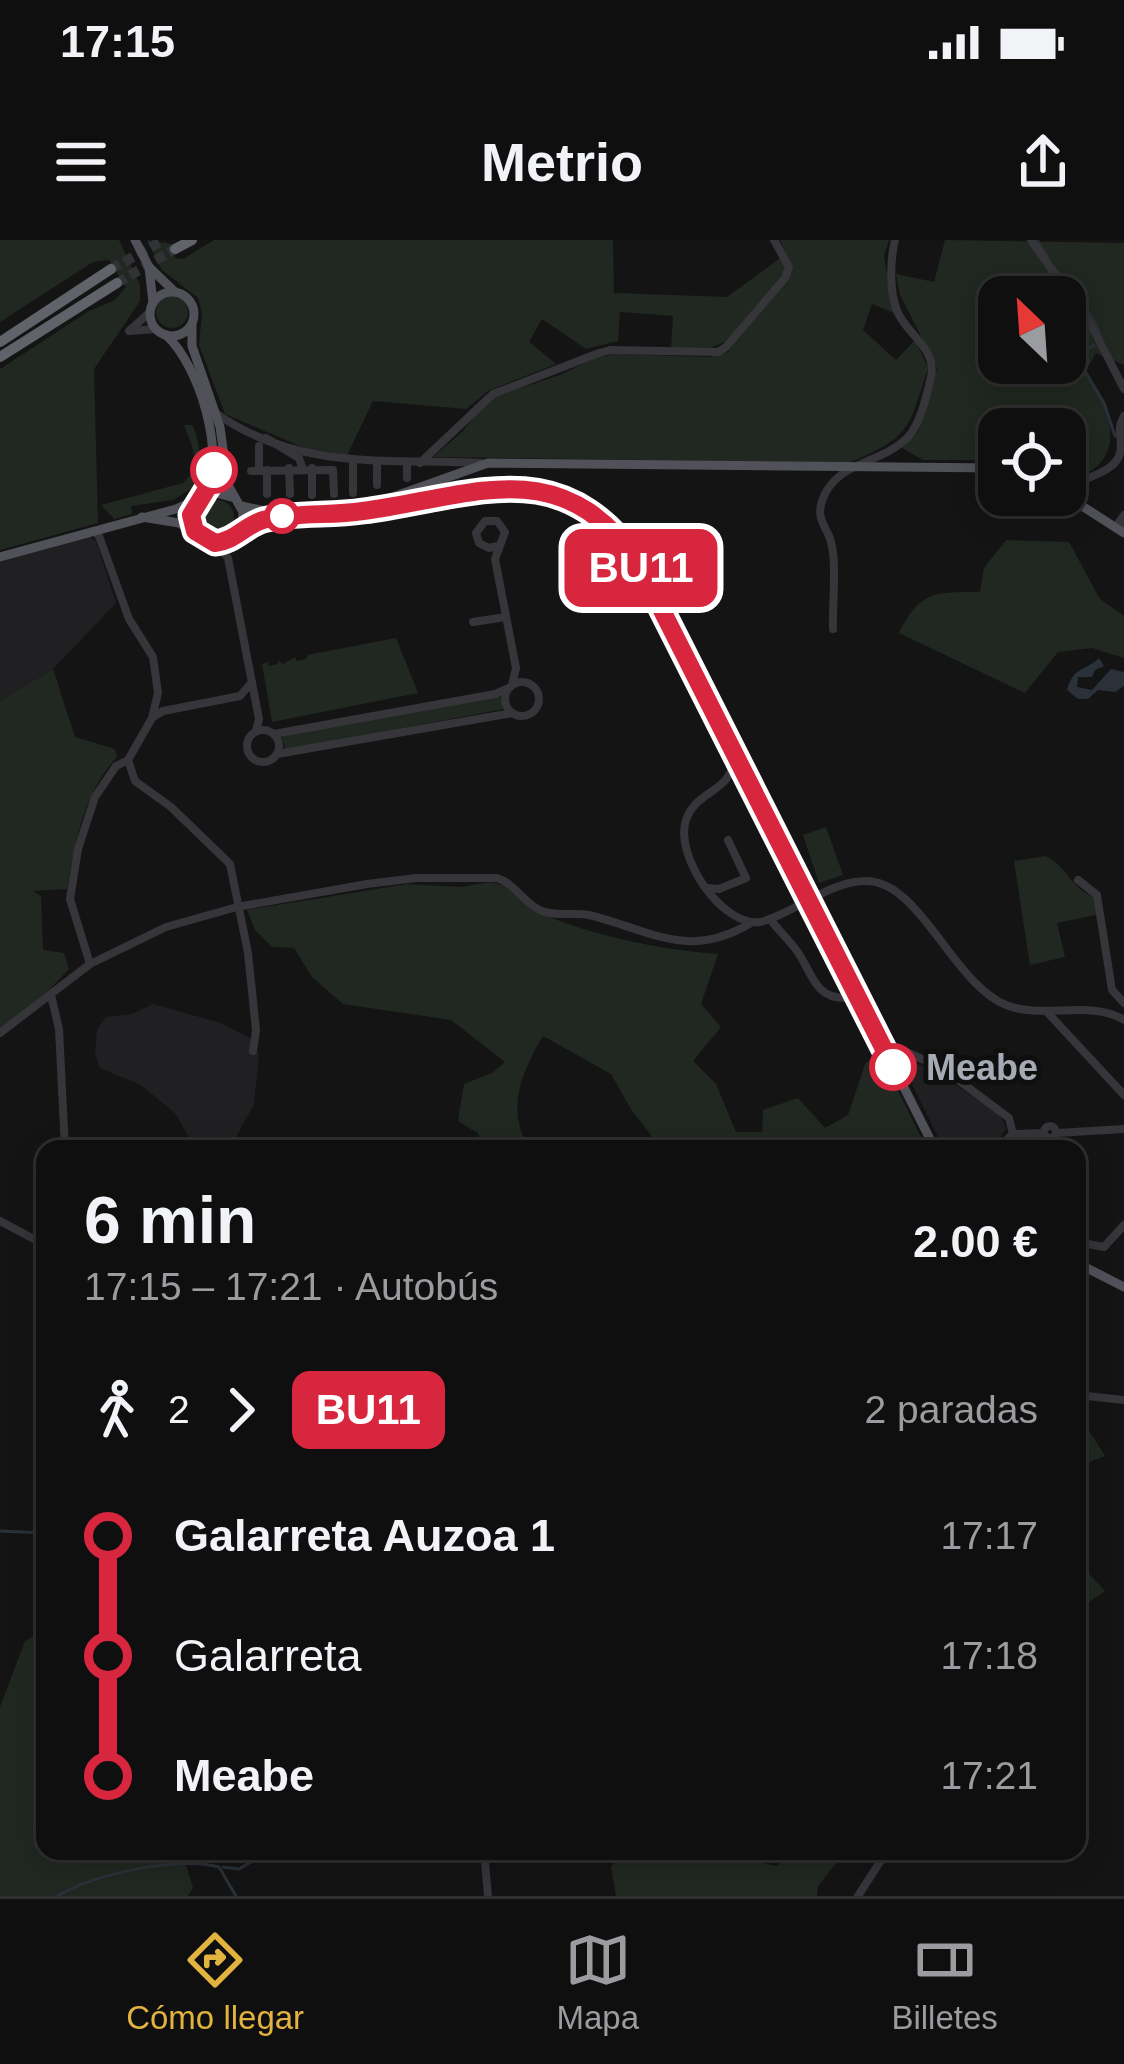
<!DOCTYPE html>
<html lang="es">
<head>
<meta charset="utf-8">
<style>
	:root { --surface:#0f0f10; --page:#181819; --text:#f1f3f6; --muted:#9b9c9f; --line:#2f2f30; --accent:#e2b33f }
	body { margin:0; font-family:Helvetica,sans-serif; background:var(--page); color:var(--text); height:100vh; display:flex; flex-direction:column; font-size:45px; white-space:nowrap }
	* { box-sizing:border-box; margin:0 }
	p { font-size:39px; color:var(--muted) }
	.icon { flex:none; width:66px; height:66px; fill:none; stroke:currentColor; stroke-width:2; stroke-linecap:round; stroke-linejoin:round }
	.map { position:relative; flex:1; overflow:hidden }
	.panel { position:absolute; left:36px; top:900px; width:1050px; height:720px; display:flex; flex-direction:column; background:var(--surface); border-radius:24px; box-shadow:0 6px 30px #0003,0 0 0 3px var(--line) }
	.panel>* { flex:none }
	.badge { padding:0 24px; border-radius:18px; font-size:42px; line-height:78px }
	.needle { width:78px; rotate:335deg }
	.tools { position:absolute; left:978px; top:36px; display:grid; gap:24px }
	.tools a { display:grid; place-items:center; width:108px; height:108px; border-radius:24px; background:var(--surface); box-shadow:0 6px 30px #0003,0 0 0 3px var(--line); font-size:60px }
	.map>.badge { position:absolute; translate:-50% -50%; box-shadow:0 0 0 6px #fff }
	.legs { display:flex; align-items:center; gap:18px; height:132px; padding:0 48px; font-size:39px }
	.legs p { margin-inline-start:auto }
	.head { display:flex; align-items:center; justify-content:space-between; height:204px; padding:0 48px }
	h1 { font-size:66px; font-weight:800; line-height:90px }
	ul { padding:0 48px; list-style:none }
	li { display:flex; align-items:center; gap:42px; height:120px; font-size:45px }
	li i { display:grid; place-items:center; width:18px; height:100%; margin:0 15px; background:currentColor }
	li i::after { content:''; width:30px; height:30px; margin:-15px; border:9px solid; border-radius:50%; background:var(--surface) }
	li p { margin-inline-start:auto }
	li:first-child i { background:linear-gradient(#0000 50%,currentColor 0) }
	li:last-child i { background:linear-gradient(currentColor 50%,#0000 0) }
	.status { display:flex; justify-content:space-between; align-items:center; height:84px; padding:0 60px; background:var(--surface); direction:ltr }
	.status svg { height:33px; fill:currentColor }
	header { display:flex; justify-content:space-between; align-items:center; height:156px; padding:0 48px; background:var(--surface); font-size:54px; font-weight:800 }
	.dock { display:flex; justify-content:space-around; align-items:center; height:168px; border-top:3px solid var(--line); background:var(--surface); font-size:33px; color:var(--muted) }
	.dock a { display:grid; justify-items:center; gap:6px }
	.dock .current { color:var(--accent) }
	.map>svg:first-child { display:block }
</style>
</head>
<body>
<div class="status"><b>17:15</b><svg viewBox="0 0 49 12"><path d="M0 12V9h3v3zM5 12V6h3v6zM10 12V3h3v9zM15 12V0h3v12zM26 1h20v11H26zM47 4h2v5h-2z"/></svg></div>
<header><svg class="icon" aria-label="menu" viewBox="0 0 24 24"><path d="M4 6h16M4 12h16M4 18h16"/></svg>Metrio<svg class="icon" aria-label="share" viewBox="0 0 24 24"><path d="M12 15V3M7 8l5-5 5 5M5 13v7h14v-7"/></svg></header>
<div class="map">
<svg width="1124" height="1656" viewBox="0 0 1124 1656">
	<rect width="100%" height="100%" fill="#141415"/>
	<g fill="#202022">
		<path d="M 88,296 L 96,301 L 116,363 L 53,429 L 0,461 L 0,321 Z"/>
		<path d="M 153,764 L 221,783 L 250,798 L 259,814 L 254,864 L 234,901 L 226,909 L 207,909 L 188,896 L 176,874 L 141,845 L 100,828 L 95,813 L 97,789 L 106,777 L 132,774 Z"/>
		<path d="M 912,822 L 937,832 L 1000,875 L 1006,888 L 994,909 L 944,909 L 912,844 L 907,826 Z"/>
	</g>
	<g fill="#202821" fill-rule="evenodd">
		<path d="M 0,0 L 119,0 L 140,45 L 140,61 L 94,129 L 98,283 L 0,310 L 0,129 L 89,71 L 115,60 L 126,47 L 109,20 L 93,22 L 0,82 Z"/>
		<path d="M 147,0 L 172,4 L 170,9 L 175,18 L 183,19 L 214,0 L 613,0 L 614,53 L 727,57 L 786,14 L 780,0 L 889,0 L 884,16 L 894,73 L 872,64 L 863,90 L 896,120 L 915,100 L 928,128 C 908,191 911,196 849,223 L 433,217 L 463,191 L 482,166 L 496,156 L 560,135 L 597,117 L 616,114 L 709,117 L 728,112 L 740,95 L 706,110 L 671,108 L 673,76 L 620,72 L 618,101 L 586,109 L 542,79 L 529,102 L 556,124 L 488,151 L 466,169 L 373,161 L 347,215 L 307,209 L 225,174 L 199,105 L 202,73 L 198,58 L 162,30 Z"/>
		<path d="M 945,0 L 1124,3 L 1124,125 L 1096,113 L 1085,133 C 1120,183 1124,224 1065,244 L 1065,189 L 999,189 L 999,220 L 923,220 L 902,208 L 918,192 L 937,128 L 900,55 L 896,34 L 934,42 ZM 999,57 L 1065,57 L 1065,123 L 999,123 Z"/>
		<circle cx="172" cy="72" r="16"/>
		<path d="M 184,185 L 192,185 C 202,203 201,227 194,247 L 173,260 L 131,266 L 132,274 L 114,279 L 101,265 L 183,243 C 203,226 192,206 184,185 Z"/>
		<circle cx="217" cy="277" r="17"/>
		<path d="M 1006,300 L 1069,302 L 1100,359 L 1124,376 L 1124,418 L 1092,408 L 1058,412 L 1025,453 L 899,393 C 920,350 936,352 980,352 L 984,328 Z"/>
		<path d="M 396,398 L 418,453 L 272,482 L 262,424 L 268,422 L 269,426 L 278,424 L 278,420 L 283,424 L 295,417 L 297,421 L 307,419 L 307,415 Z"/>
		<path d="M 53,429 L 75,497 L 115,509 L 117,517 C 84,552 75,602 67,649 L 33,651 L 41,656 L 43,710 L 64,713 L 69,729 L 41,758 L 0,789 L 0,461 Z"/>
		<path d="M 500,456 L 504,469 L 285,510 L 282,496 Z"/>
		<path d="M 826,587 L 843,635 L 819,643 L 803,595 Z"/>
		<path d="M 1046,616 C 1071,630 1070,649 1096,657 L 1096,675 L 1057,683 L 1065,717 L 1030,725 L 1014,621 Z"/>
		<path d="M 491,642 C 515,646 527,666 548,676 C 593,696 669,711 718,714 L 701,764 L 721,787 L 693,821 L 716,844 L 736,892 L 762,892 L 763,870 L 798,858 L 825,888 L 848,875 L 865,824 L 879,812 L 927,909 L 662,909 L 632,871 L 611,834 L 543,796 C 522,831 504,873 531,909 L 477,909 L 479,894 L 458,881 L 464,844 L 492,833 L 505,822 L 451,780 L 343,764 L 312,737 L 294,708 L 272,707 L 255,690 L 247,670 L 408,644 L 460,647 Z"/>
		<path d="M 1077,1181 L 1085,1184 L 1105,1216 L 1087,1223 L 1077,1222 Z"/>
		<path d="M 1077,1321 L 1105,1351 L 1077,1370 Z"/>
		<path d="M 45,1389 L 45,1611 L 182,1611 L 193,1648 L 188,1656 L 0,1656 L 0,1467 L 25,1401 Z"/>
		<path d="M 623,1611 L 765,1611 L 766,1624 L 777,1626 L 790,1611 L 846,1611 L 818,1646 L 817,1656 L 616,1656 L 611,1627 Z"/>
	</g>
	<path fill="#2b3138" d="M 1099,418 L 1104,426 L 1095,430 L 1092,437 L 1078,437 L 1077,447 L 1092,450 L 1111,429 L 1124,432 L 1124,446 L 1115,452 L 1098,450 L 1088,459 L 1078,459 L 1067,450 C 1073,426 1088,430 1099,418 Z"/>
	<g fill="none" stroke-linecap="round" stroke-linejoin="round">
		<g stroke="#2b3138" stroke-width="3">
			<path d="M 1037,0 L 1049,19"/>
			<path d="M 1054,27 L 1096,84 L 1101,98"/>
			<path d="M 1094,105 L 1080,115 L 1079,121 L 1104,163 L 1115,196"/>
			<path d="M 0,1291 L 45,1293"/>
			<path d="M 223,1627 L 239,1629 L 270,1611"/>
			<path d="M 57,1656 C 95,1634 176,1616 219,1627 L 236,1656"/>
		</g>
		<g stroke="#313235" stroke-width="10" stroke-dasharray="10 5" stroke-linecap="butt">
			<path d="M 111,29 L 164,0"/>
			<path d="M 117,43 L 175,9"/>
		</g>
		<g stroke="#35353a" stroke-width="8">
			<path d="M 1031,0 L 1092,87 L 1124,149"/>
			<path d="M 129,91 L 150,72"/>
			<path d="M 130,91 L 156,89"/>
			<path d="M 217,174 C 301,232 387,218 481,223"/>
			<path d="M 266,198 L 299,218 L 302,227"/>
			<path d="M 259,206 L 259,230"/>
			<path d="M 353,222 L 353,253"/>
			<path d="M 407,222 L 407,238"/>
			<path d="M 420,223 L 493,154 L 599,113 L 610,110 L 718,112 L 726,107 L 785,38 L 789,27 L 774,0"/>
			<path d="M 289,228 L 290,254"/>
			<path d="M 267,230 L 267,254"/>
			<path d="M 251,231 L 333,230 L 334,254"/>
			<path d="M 377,245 L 377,222"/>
			<path d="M 312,255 L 312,228"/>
			<path d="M 1070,258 L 1076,243 C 1093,235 1121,230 1121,206 C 1121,193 1117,189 1124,176"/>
			<path d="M 1124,275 L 1119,282 L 1124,286"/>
			<path d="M 215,303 L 228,318 L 259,479 L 256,491"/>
			<path d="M 498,306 L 489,308 L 479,303 L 476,293 L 485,281 L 497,281 L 505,292 L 495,319 L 516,428 L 512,445"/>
			<path d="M 473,382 L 506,377"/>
			<path d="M 833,389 C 832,365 838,316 829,296 C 823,283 817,276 822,261 C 836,220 881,225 908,197 C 920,185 927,154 931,137 C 937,109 908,95 898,73 C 889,53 890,21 895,0"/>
			<circle cx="522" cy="459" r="17"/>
			<path d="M 153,477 L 163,471 L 240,456 L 252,442"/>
			<circle cx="263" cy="506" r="16"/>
			<path d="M 274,494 L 495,454 L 509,448"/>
			<path d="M 277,514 L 512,473"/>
			<path d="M 734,515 C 733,554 698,547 686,580 C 674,615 722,688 761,682 C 795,673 828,642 864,641 C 919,638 952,743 1006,765 C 1042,780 1091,759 1124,780"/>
			<path d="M 128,520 L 135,541 L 171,567 L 230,624 L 248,713 L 256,790 L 253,811"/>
			<path d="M 1078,640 L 1097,655 L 1112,750 L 1124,763"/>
			<path d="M 708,648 L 719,649 L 746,638 L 728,600"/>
			<path d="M 770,679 C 779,691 789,700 797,711 C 812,732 814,758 845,758"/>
			<path d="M 90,724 L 70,659 L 78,609 L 95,557 L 116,526 L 128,520 L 152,478 L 158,453 L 153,417 L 129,379 L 99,296 L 93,291"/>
			<path d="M 51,755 L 59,789 L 65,909"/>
			<path d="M 1047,772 L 1124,855"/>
			<path d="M 0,793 L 90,724 L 166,687 L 237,667 L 367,644 L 416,638 L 497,638 C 516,644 524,664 542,671 C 556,677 574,672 589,675 C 651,690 687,721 751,683"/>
			<path d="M 882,801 L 942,828 L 1009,878 L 1013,894"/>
			<circle cx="1050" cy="892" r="6"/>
			<path d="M 1057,893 L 1124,889"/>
			<path d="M 997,909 L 1013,894 L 1044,893"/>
			<path d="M 1077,976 L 1084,984"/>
			<path d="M 0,981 L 45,1005"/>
			<path d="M 1077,1002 L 1104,1007 L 1124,985"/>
			<path d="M 1077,1155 L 1124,1160"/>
			<path d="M 484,1611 L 488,1656"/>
			<path d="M 858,1656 L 887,1611"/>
		</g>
		<g stroke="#515259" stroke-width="9">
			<path d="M 135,0 L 149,27 L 175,52"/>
			<path d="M 149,27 L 153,63"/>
			<circle cx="172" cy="74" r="22"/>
			<path d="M 192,84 L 192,106 L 220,187 L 228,245 L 243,272 L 242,287"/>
			<path d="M 166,95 C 199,125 227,215 205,255"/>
			<path d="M 1065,255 L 1124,293"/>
			<path d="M 370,265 L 488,223 L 999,228"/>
			<path d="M 241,266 L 280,274"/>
			<path d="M 142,277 L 179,283 L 215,303 C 235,301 244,286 263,280 C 295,272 330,276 363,272 C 475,256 559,211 637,321 L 805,652"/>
			<path d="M 0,317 L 176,269 L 212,252 L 235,258"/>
			<path d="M 815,671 L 935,909"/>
			<path d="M 1077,1023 L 1124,1047"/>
		</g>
		<g stroke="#61636a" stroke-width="10">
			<path d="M 175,9 L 192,0"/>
			<path d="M 0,102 L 111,29"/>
			<path d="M 0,117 L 117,43"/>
		</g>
		<path stroke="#515259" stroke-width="9" d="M 805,652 L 815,671"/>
	</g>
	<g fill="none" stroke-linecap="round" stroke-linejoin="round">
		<defs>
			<path id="line-1" d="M 214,230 L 210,244 L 191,275 L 195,291 L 215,303 C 235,301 244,286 263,280 C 296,272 330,276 363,271 C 475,256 559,211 637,321 L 893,827"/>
		</defs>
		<use href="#line-1" stroke="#fff" stroke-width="27"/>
		<use href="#line-1" stroke="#d7263d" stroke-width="18"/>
	</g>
	<g fill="#fff" stroke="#d7263d" stroke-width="6">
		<circle cx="214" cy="230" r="21"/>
		<circle cx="282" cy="276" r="15"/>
		<circle cx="893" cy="827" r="21"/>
	</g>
	<g text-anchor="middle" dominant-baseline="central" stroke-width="10" stroke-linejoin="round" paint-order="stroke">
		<g font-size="36" font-weight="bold" fill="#a6aab4" stroke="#0f0f10" text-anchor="start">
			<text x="926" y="827">Meabe</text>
		</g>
	</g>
</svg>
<div class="tools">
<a><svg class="needle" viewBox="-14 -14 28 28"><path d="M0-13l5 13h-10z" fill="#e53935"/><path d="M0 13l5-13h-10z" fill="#9b9c9f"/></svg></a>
<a><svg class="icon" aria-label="locate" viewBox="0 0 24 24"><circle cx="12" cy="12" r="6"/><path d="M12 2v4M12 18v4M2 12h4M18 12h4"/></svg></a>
</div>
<b class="badge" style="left:641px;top:328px;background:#d7263d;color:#fff">BU11</b>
<section class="panel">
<div class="head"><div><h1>6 min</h1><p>17:15 – 17:21 · Autobús</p></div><b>2.00 €</b></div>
<div class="legs"><svg class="icon" aria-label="walk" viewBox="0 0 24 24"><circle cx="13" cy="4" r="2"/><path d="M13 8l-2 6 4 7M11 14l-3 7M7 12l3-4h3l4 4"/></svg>2<svg class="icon" aria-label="forward" viewBox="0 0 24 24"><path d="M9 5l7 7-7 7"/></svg><b class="badge" style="background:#d7263d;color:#fff">BU11</b><p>2 paradas</p></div>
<ul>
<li><i style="color:#d7263d"></i><b>Galarreta Auzoa 1</b><p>17:17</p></li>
<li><i style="color:#d7263d"></i><span>Galarreta</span><p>17:18</p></li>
<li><i style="color:#d7263d"></i><b>Meabe</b><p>17:21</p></li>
</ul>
</section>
</div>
<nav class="dock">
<a class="current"><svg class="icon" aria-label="directions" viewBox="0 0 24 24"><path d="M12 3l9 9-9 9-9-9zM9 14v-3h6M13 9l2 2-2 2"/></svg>Cómo llegar</a>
<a><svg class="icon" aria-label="map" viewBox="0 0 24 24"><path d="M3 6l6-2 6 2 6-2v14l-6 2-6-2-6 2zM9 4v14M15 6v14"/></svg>Mapa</a>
<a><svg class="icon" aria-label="tickets" viewBox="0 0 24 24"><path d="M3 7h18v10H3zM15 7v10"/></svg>Billetes</a>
</nav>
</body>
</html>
